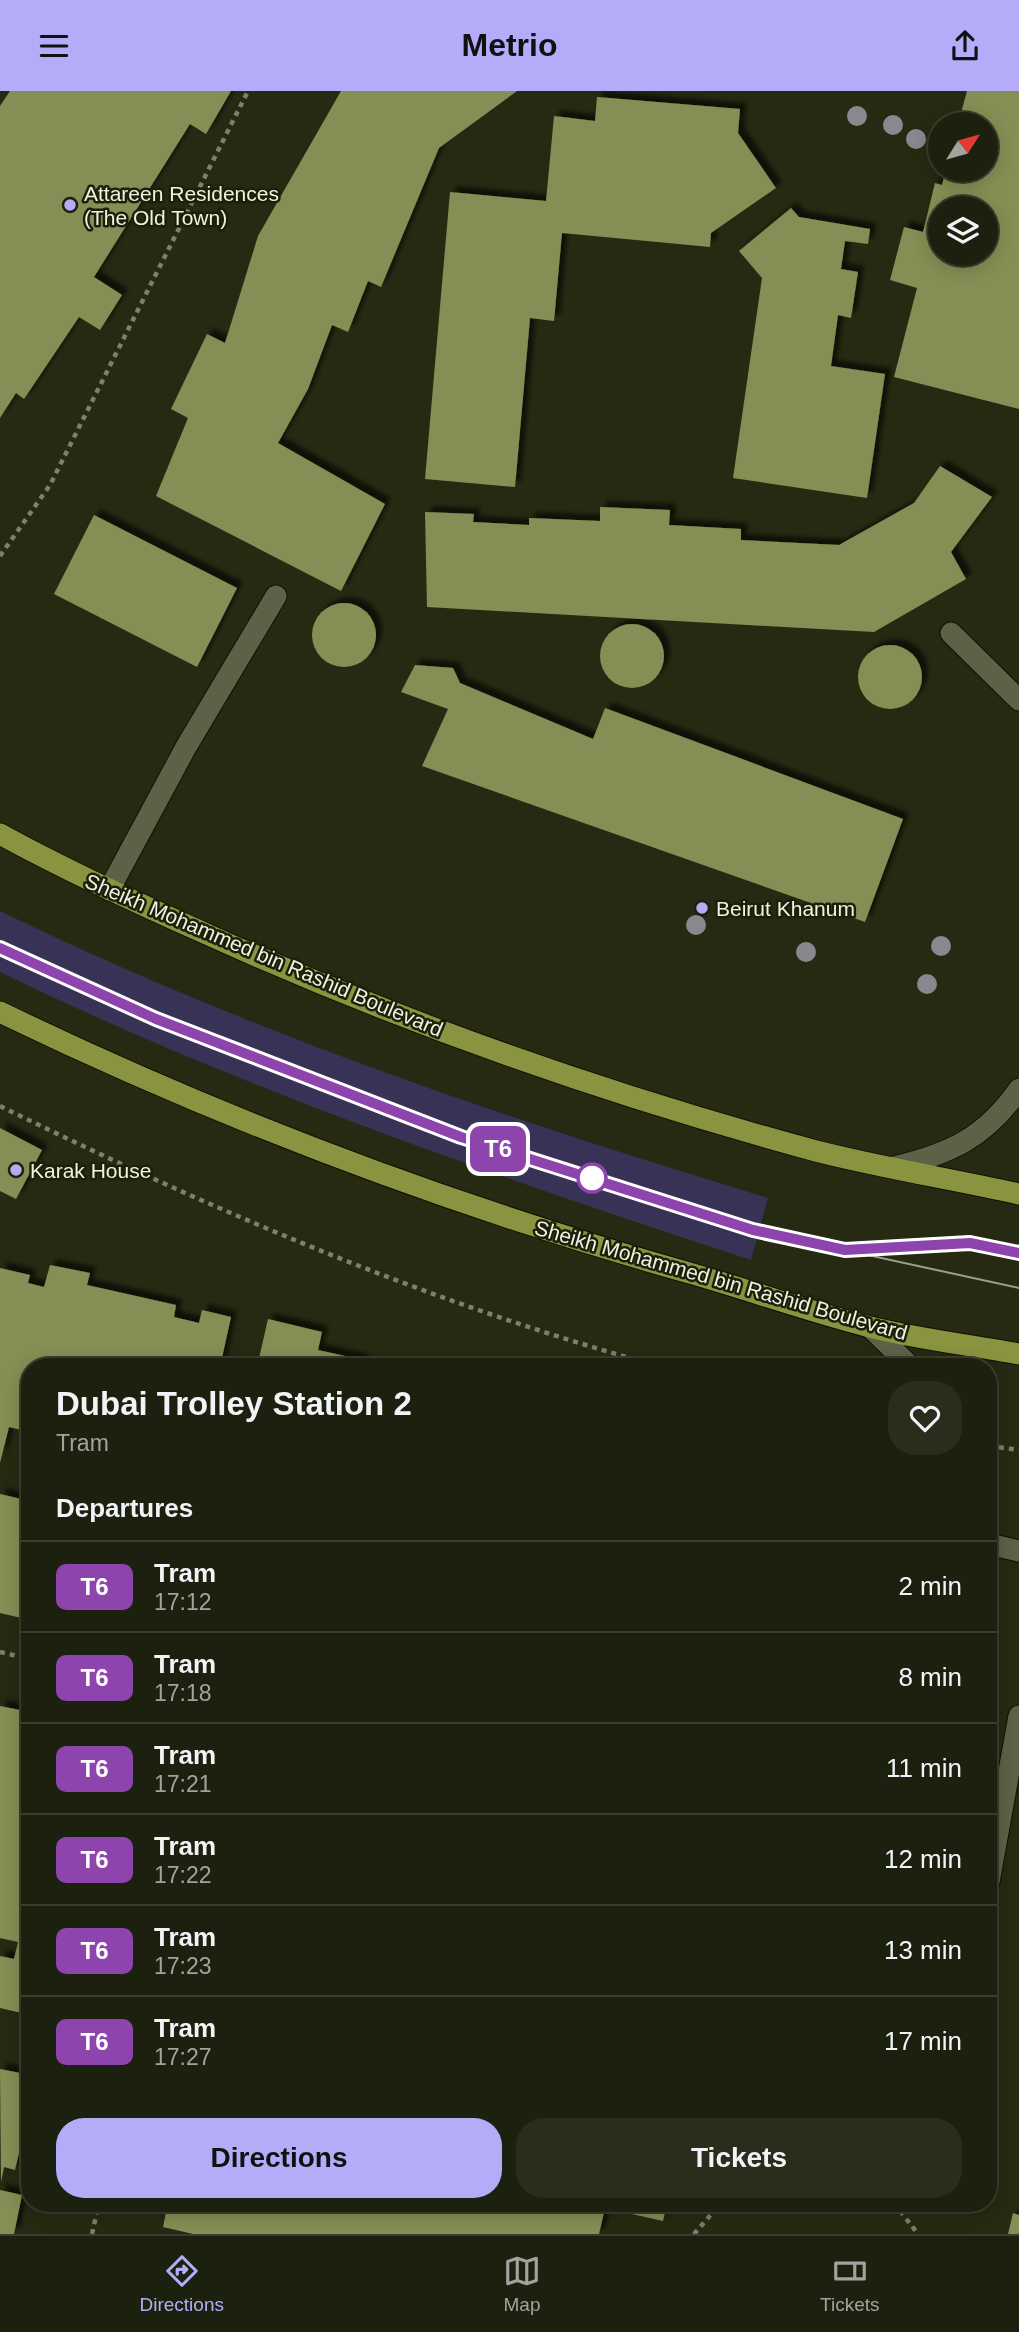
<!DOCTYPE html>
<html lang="en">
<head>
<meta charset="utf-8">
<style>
	:root { --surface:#1c200e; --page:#292d1c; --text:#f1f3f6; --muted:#a0a39e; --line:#3a3e2e; --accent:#b4acf9 }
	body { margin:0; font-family:Arial,sans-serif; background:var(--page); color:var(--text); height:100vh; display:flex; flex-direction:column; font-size:26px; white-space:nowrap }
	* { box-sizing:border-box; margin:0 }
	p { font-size:23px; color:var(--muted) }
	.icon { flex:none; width:38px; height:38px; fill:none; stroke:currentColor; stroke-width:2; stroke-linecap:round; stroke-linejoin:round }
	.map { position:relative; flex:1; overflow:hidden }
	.panel { position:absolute; left:21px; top:1267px; width:976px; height:854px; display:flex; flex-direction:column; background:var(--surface); border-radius:28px; box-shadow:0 4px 18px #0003,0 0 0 2px var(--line) }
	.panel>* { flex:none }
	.badge { padding:0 14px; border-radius:10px; font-size:24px; line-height:46px }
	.needle { width:46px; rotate:53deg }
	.tools { position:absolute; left:928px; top:21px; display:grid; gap:14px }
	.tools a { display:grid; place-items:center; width:70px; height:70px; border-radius:50%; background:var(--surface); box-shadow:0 4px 18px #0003,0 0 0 2px var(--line); font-size:35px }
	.map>.badge { position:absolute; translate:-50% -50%; box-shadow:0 0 0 4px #fff }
	h2 { padding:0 35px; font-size:26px; line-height:63px }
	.round { display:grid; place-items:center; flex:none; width:74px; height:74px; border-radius:28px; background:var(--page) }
	.overview { display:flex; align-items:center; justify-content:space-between; height:119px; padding:0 35px }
	h1 { font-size:33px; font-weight:600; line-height:52px }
	.button { display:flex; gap:14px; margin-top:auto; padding:14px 35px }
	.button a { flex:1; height:80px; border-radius:28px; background:var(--accent); color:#111; font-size:28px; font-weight:600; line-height:80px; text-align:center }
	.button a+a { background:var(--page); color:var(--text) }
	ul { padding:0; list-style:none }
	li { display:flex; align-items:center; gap:21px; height:91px; padding:0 35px; border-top:2px solid var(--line) }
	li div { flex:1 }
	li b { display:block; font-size:26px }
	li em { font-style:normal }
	li .badge { min-width:77px; font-weight:700; text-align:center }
	header { display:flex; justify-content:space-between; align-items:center; height:91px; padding:0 35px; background:var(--accent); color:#111; font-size:32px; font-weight:600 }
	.dock { display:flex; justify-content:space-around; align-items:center; height:98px; border-top:2px solid var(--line); background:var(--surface); font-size:19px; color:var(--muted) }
	.dock a { display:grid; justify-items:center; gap:4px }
	.dock .selected { color:var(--accent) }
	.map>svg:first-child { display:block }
</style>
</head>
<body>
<header><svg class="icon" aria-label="menu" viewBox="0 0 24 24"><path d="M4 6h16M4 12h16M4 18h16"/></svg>Metrio<svg class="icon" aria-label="share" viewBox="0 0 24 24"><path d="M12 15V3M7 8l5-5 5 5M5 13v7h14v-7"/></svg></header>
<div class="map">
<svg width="1019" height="2143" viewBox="0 0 1019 2143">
	<defs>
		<filter id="shadow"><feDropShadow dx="6" dy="-6" stdDeviation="2" flood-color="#0009"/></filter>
	</defs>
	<rect width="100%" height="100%" fill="#262a12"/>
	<path fill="#373256" d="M 0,820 C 247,940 506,1028 768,1107 L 751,1169 C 496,1085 242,999 0,881 Z"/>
	<g fill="#868e54" fill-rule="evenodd" filter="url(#shadow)">
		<path d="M 10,0 L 231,0 L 206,43 L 190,33 L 94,186 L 122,204 L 100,239 L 79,226 L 24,308 L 16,302 L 0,327 L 0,15 Z"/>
		<path d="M 341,0 L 517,0 L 439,57 L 381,196 L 368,190 L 348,241 L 332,234 L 308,298 L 278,352 L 385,413 L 341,500 L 156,405 L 188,327 L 171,318 L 207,243 L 225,252 L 258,145 Z"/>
		<path d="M 967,0 L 1019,0 L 1019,318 L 894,286 L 917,197 L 890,189 L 904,136 L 923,141 L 935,92 L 942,94 L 946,79 L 985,79 L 985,33 L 958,33 ZM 940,117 L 985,117 L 985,163 L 940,163 Z"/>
		<path d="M 597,6 L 740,18 L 738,42 L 776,97 L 711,142 L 710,156 L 562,142 L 554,230 L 530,227 L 515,396 L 425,388 L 450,101 L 546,110 L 554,25 L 595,30 Z"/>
		<path d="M 791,117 L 799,126 L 870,138 L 868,153 L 845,150 L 841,178 L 858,181 L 851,227 L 838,224 L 831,275 L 885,283 L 867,407 L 733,387 L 762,187 L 739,160 Z"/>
		<path d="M 940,375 L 992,406 L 951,461 L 966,488 L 874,541 L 427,516 L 425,421 L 474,423 L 473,431 L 529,434 L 529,427 L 600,430 L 600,416 L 670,419 L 669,434 L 741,438 L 741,449 L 839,454 L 914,412 Z"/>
		<path d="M 94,424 L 237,497 L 197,576 L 54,503 Z"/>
		<circle cx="344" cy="544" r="32"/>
		<circle cx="632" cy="565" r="32"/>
		<circle cx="890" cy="586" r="32"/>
		<path d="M 415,574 L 453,577 L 460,592 L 593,648 L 605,617 L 903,728 L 865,831 L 422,675 L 448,618 L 401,601 Z"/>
		<path d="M 0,1037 L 42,1059 L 16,1108 L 0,1100 Z"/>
		<path d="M 50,1174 L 90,1182 L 87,1194 L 176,1214 L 174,1226 L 199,1232 L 202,1219 L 231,1226 L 220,1276 L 127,1276 L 113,1273 L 113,1276 L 30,1276 L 30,1341 L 9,1336 L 0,1372 L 0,1177 L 30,1184 L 28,1192 L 44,1196 Z"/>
		<path d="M 268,1228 L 322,1241 L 318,1259 L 363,1269 L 361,1276 L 257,1276 Z"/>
		<path d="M 0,1403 L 30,1410 L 30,1529 L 0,1522 Z"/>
		<path d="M 0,1615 L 30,1621 L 30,1821 L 24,1820 L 20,1839 L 30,1842 L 30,1924 L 0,1917 L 0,1865 L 14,1868 L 18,1851 L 0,1847 Z"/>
		<path d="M 0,1978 L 30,1984 L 30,2015 L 15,2079 L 4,2076 L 1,2091 Z"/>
		<path d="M 0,2099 L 22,2104 L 14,2143 L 0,2143 Z"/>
		<path d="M 168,2112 L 667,2112 L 663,2130 L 605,2117 L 599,2143 L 193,2143 L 163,2136 Z"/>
		<path d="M 1013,2122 L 1019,2124 L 1019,2143 L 1008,2143 Z"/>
	</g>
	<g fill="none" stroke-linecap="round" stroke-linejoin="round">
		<defs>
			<g id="lane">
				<path d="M 951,542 L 1019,609"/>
				<path d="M 109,799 L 186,656 L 276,505"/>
				<path d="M 894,1076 C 950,1063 986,1046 1019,998"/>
				<path d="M 870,1236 L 911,1276"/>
				<path d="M 989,1453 L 1019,1460"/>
				<path d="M 989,1791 L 1019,1625"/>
			</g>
			<g id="primary">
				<path d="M 0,743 C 69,781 139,813 211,845 C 406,933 609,1004 816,1060 C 883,1077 952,1088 1019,1103"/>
				<path d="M 0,921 C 223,1029 455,1116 693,1183 C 752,1200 811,1221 870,1236 C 918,1248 970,1254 1019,1263"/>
			</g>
		</defs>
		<use href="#lane" stroke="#101200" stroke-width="23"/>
		<use href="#primary" stroke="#101200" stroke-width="23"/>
		<g stroke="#7d806c" stroke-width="4.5" stroke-dasharray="5 5" stroke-linecap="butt">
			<path d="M 0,465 L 50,394 L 248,0"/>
			<path d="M 0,1015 C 214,1120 431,1213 662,1276"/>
			<path d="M 989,1355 L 1019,1359"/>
			<path d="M 0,1561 L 30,1568"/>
			<path d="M 894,2112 L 918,2143"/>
			<path d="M 92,2143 L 99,2112"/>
			<path d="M 694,2143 L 721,2112"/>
		</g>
		<use href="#lane" stroke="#5c6147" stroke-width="21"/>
		<use href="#primary" stroke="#899340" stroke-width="21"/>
		<g stroke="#9c9f8d" stroke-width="2">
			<path d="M 0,857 L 156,928 L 461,1046 L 753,1139 L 1019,1197"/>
			<path d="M 863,1158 L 970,1152 L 1019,1162"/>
		</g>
	</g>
	<g fill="#88898f">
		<circle cx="857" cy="25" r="10"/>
		<circle cx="893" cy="34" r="10"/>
		<circle cx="916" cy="48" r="10"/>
		<circle cx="696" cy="834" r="10"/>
		<circle cx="941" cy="855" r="10"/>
		<circle cx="806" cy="861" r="10"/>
		<circle cx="927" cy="893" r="10"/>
	</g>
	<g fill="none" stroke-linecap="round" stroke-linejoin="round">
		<defs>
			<path id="line" d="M 0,857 L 156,928 L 461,1046 L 753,1139 L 845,1159 L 970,1152 L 1019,1162"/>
		</defs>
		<use href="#line" stroke="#fff" stroke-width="16"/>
		<use href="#line" stroke="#8e44ad" stroke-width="10"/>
	</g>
	<g fill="#b4acf9" stroke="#1d2009" stroke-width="2.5">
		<circle cx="70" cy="114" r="7"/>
		<circle cx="702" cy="817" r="7"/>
		<circle cx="16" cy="1079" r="7"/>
	</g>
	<circle fill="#fff" stroke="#8e44ad" stroke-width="3.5" cx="592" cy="1087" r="14"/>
	<g text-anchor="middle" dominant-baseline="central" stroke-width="5" stroke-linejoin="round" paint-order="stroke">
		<g font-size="21" fill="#eff1e3" stroke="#1d2009" text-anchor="start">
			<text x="84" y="102">Attareen Residences<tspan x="84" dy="24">(The Old Town)</tspan></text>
			<text x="716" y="817">Beirut Khanum</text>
			<text x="30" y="1079">Karak House</text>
		</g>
		<g font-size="21" fill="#eff1e3" stroke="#1d2009">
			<text transform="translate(264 864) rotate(23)">Sheikh Mohammed bin Rashid Boulevard</text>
			<text transform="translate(721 1189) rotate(16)">Sheikh Mohammed bin Rashid Boulevard</text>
		</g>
	</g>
</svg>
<div class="tools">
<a><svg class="needle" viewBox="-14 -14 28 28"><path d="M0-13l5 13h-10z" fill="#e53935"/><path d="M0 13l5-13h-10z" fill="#a0a39e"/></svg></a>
<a><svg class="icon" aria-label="layers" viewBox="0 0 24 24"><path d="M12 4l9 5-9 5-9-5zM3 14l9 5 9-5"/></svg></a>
</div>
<b class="badge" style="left:498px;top:1058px;background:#8e44ad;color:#fff">T6</b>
<section class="panel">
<div class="overview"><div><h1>Dubai Trolley Station 2</h1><p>Tram</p></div><a class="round"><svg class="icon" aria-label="heart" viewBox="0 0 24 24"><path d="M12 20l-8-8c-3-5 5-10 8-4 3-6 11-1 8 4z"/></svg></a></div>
<h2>Departures</h2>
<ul>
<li><span class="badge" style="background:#8e44ad;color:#fff">T6</span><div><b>Tram</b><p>17:12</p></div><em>2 min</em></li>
<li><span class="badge" style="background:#8e44ad;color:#fff">T6</span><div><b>Tram</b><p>17:18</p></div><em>8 min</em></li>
<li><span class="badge" style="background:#8e44ad;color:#fff">T6</span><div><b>Tram</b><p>17:21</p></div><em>11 min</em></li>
<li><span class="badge" style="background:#8e44ad;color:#fff">T6</span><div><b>Tram</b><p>17:22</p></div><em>12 min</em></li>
<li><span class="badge" style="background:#8e44ad;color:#fff">T6</span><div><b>Tram</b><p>17:23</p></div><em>13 min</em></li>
<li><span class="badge" style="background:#8e44ad;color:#fff">T6</span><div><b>Tram</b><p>17:27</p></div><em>17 min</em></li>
</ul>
<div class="button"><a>Directions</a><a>Tickets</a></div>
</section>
</div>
<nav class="dock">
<a class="selected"><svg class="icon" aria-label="directions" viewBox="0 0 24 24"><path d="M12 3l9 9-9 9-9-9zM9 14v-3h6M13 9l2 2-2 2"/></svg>Directions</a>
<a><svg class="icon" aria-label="map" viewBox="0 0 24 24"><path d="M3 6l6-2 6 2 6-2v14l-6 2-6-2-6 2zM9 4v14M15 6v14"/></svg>Map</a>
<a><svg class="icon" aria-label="tickets" viewBox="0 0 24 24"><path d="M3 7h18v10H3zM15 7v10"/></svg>Tickets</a>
</nav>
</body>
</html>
